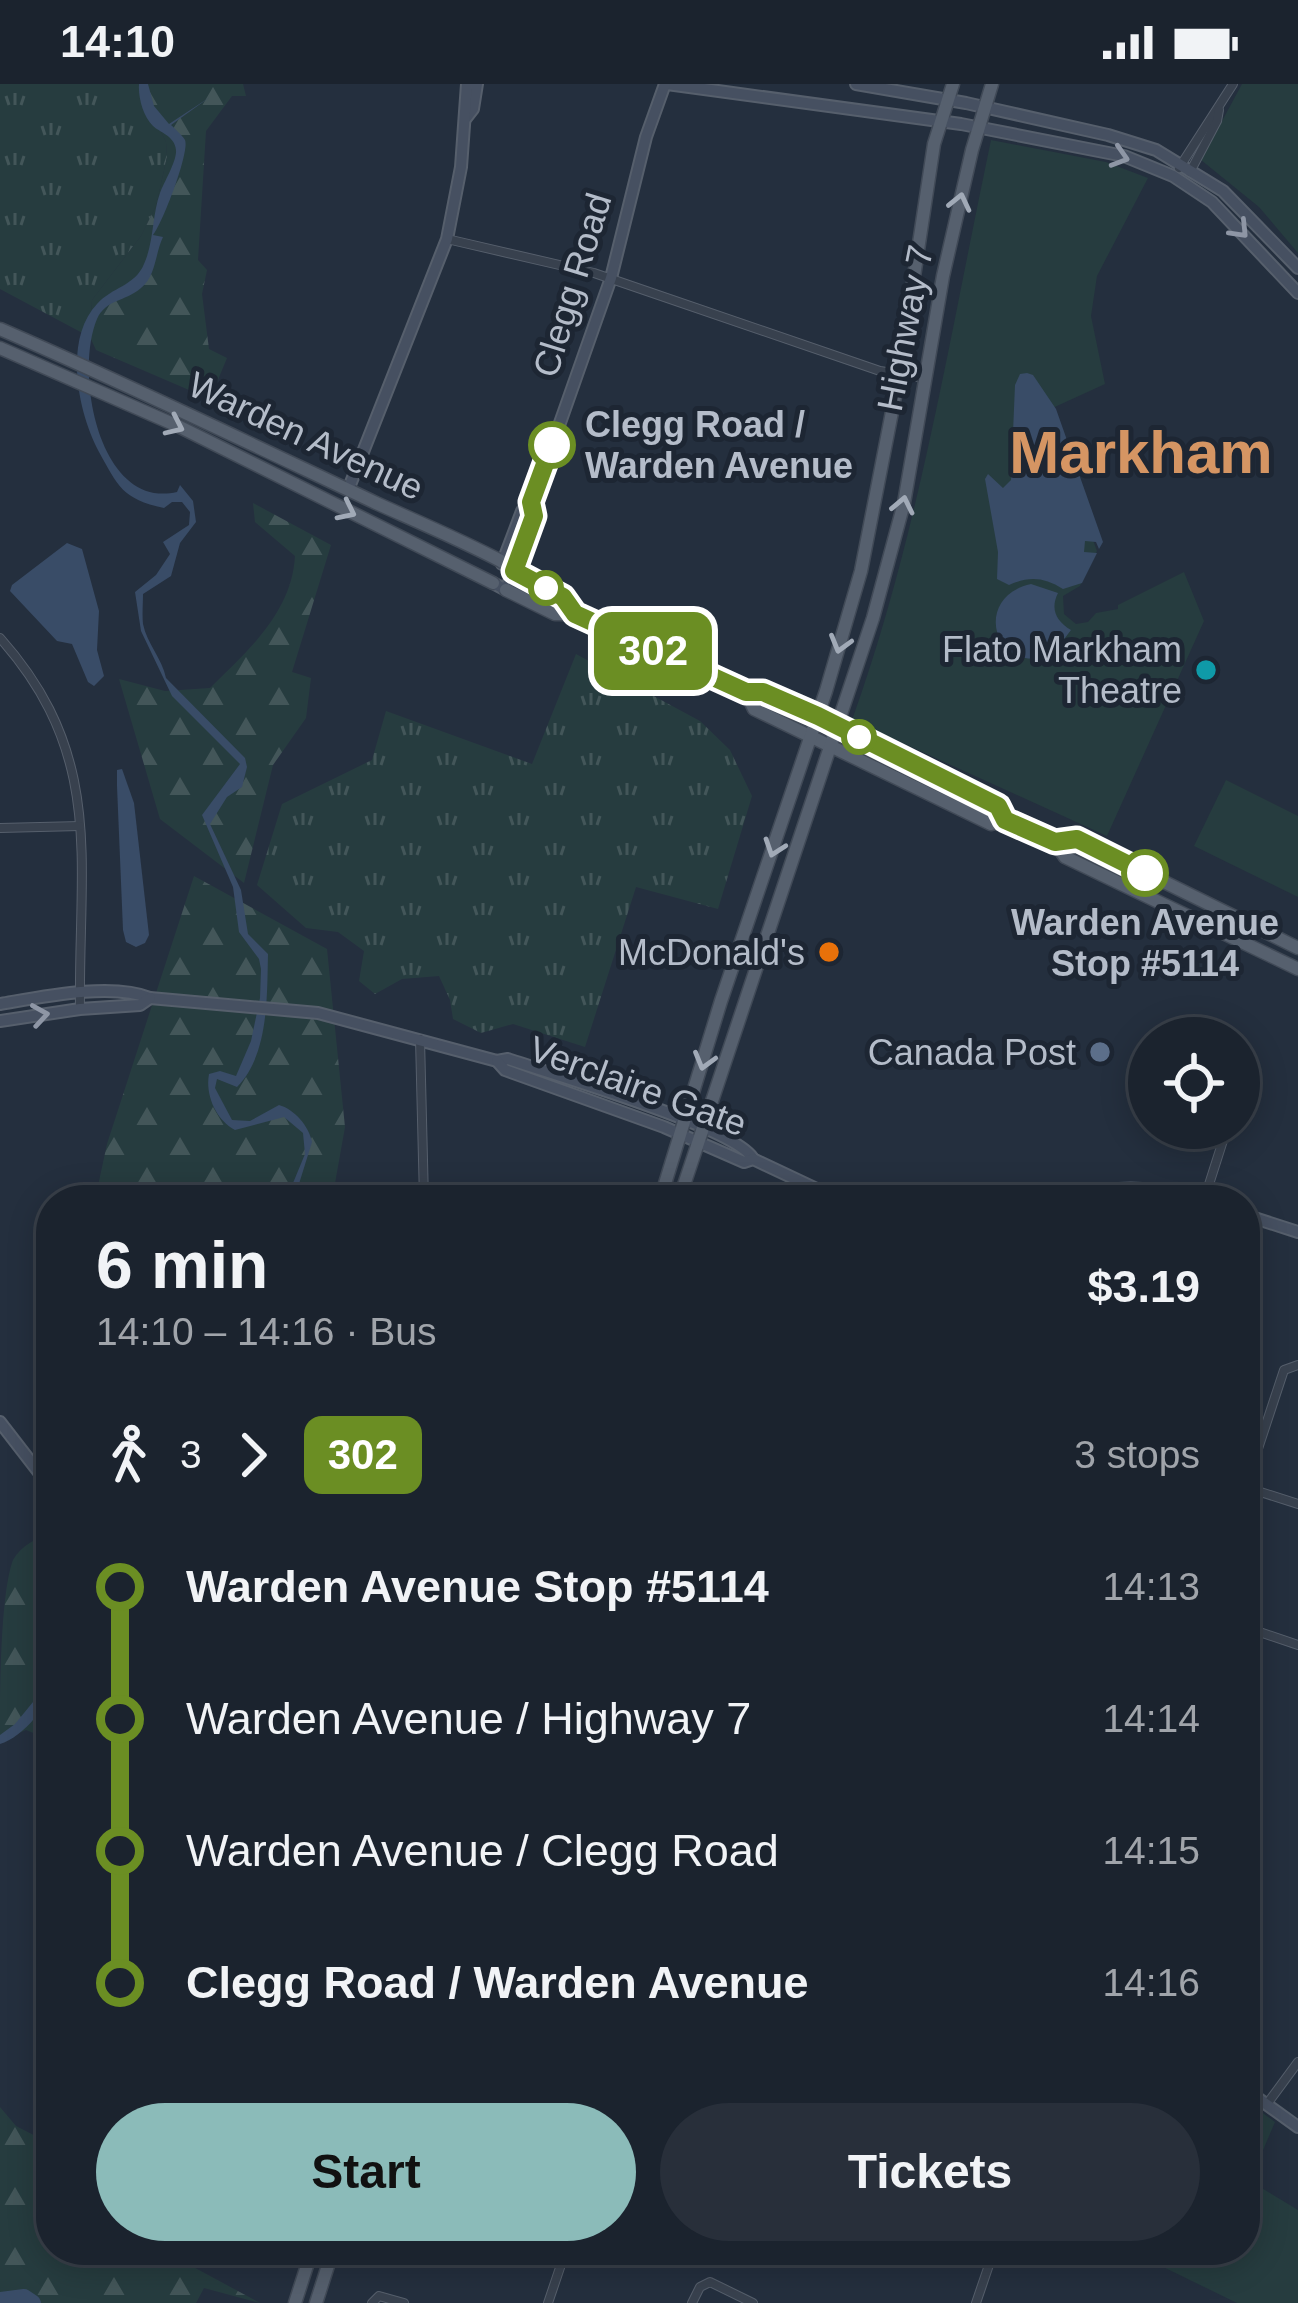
<!DOCTYPE html>
<html lang="en">
<head>
<meta charset="utf-8">
<style>
	:root { --surface:#1b232e; --page:#282f3a; --text:#f1f3f6; --muted:#a0a4aa; --line:#39404a; --accent:#8bbbb9 }
	body { margin:0; font-family:Arial,sans-serif; background:var(--page); color:var(--text); height:100vh; display:flex; flex-direction:column; font-size:45px; white-space:nowrap }
	* { box-sizing:border-box; margin:0 }
	p { font-size:39px; color:var(--muted) }
	.icon { flex:none; width:66px; height:66px; fill:none; stroke:currentColor; stroke-width:2; stroke-linecap:round; stroke-linejoin:round }
	.map { position:relative; flex:1; overflow:hidden }
	.details { position:absolute; left:36px; top:1101px; width:1224px; height:1080px; display:flex; flex-direction:column; background:var(--surface); border-radius:48px; box-shadow:0 6px 30px #0003,0 0 0 3px var(--line) }
	.details>* { flex:none }
	.badge { padding:0 24px; border-radius:18px; font-size:42px; line-height:78px }
	.buttons { position:absolute; left:1128px; top:933px; display:grid; gap:24px }
	.buttons a { display:grid; place-items:center; width:132px; height:132px; border-radius:50%; background:var(--surface); box-shadow:0 6px 30px #0003,0 0 0 3px var(--line); font-size:60px }
	.map>.badge { position:absolute; translate:-50% -50%; box-shadow:0 0 0 6px #fff }
	.legs { display:flex; align-items:center; gap:18px; height:132px; padding:0 60px; font-size:39px }
	.legs p { margin-inline-start:auto }
	.headline { display:flex; align-items:center; justify-content:space-between; height:204px; padding:0 60px }
	h1 { font-size:66px; font-weight:700; line-height:90px }
	.cta { display:flex; gap:24px; margin-top:auto; padding:24px 60px }
	.cta a { flex:1; height:138px; border-radius:72px; background:var(--accent); color:#111; font-size:48px; font-weight:700; line-height:138px; text-align:center }
	.cta a+a { background:var(--page); color:var(--text) }
	ul { padding:0 60px; list-style:none }
	li { display:flex; align-items:center; gap:42px; height:132px; font-size:45px }
	li i { display:grid; place-items:center; width:18px; height:100%; margin:0 15px; background:currentColor }
	li i::after { content:''; width:30px; height:30px; margin:-15px; border:9px solid; border-radius:50%; background:var(--surface) }
	li p { margin-inline-start:auto }
	li:first-child i { background:linear-gradient(#0000 50%,currentColor 0) }
	li:last-child i { background:linear-gradient(currentColor 50%,#0000 0) }
	.status { display:flex; justify-content:space-between; align-items:center; height:84px; padding:0 60px; background:var(--surface); direction:ltr }
	.status svg { height:33px; fill:currentColor }
	.map>svg:first-child { display:block }
</style>
</head>
<body>
<div class="status"><b>14:10</b><svg viewBox="0 0 49 12"><path d="M0 12V9h3v3zM5 12V6h3v6zM10 12V3h3v9zM15 12V0h3v12zM26 1h20v11H26zM47 4h2v5h-2z"/></svg></div>
<div class="map">
<svg width="1298" height="2219" viewBox="0 0 1298 2219">
	<defs>
		<pattern id="grass-tufts" width="24" height="20" patternUnits="userSpaceOnUse" patternTransform="scale(3)"><rect width="24" height="20" fill="#263c3f"/><path d="M3 7l-1-3M5 7V3M7 7l1-3M15 17l-1-3M17 17v-4M19 17l1-3" fill="none" stroke="#435659"/></pattern>
		<pattern id="forest-firs" width="22" height="20" patternUnits="userSpaceOnUse" patternTransform="scale(3)"><rect width="22" height="20" fill="#263c3f"/><path d="M5 1l3.5 6h-7zM16 11l3.5 6h-7z" fill="#435659"/></pattern>
	</defs>
	<rect width="100%" height="100%" fill="#242f3e"/>
	<g fill="url(#grass-tufts)">
		<path d="M 0,0 L 138,0 L 166,58 L 167,73 L 156,122 L 141,152 L 92,216 L 90,253 L 0,205 Z"/>
		<path d="M 576,570 L 700,637 L 730,666 L 752,712 L 718,825 L 636,803 L 585,963 L 513,940 L 481,949 L 453,935 L 450,916 L 439,892 L 402,895 L 375,910 L 359,897 L 364,867 L 338,848 L 306,844 L 257,801 L 282,720 L 372,676 L 386,627 L 532,680 Z"/>
	</g>
	<g fill="url(#forest-firs)">
		<path d="M 138,0 L 243,0 L 246,12 L 232,12 L 206,47 L 198,176 L 207,186 L 202,210 L 209,265 L 227,274 L 210,315 L 96,266 L 90,253 L 92,216 L 141,152 L 156,122 L 167,73 L 166,58 Z"/>
		<path d="M 253,419 L 331,461 L 292,588 L 311,594 L 306,634 L 273,681 L 244,799 L 160,735 L 119,595 L 165,607 L 210,604 C 248,567 292,528 295,472 L 255,438 Z"/>
		<path d="M 194,792 L 327,865 L 345,1043 L 332,1116 L 95,1116 L 107,1060 Z"/>
		<path d="M 51,1449 L 51,1523 L 40,1552 L 46,1562 L 51,1562 L 51,1656 L 26,1646 L 0,1657 C 0,1612 0,1511 13,1476 C 22,1461 35,1455 51,1449 Z"/>
		<path d="M 0,2023 L 16,2042 L 51,2060 L 51,2166 L 162,2166 L 260,2219 L 204,2204 L 196,2219 L 0,2219 Z"/>
	</g>
	<g fill="#263c3f">
		<path d="M 1242,0 L 1298,0 L 1298,169 L 1259,123 L 1201,76 Z"/>
		<path d="M 991,56 L 1106,78 L 1148,94 L 1097,192 L 1091,232 L 1105,300 L 1046,327 L 1097,467 L 1080,502 L 1063,512 L 1064,530 L 1076,540 L 1088,538 L 1096,529 L 1118,525 L 1118,521 L 1184,488 L 1204,537 L 1107,752 L 852,636 C 919,450 950,250 991,56 Z"/>
		<path d="M 1226,696 L 1298,732 L 1298,813 L 1194,762 Z"/>
		<path d="M 1245,2016 L 1275,2038 L 1250,2097 L 1298,2126 L 1298,2219 L 1237,2219 L 1155,2179 L 1160,2166 L 1245,2166 Z"/>
	</g>
	<g fill="#394c67">
		<path d="M 139,0 L 148,0 L 154,22 L 169,40 L 210,13 L 171,41 C 174,44 183,52 185,56 C 190,68 162,141 153,151 L 163,153 C 155,170 156,192 141,204 C 125,218 106,215 97,235 C 74,289 99,426 177,408 L 180,401 L 193,417 L 196,438 L 180,459 L 171,492 L 143,510 C 143,519 142,531 143,540 C 147,560 162,574 166,594 L 245,674 L 247,683 L 242,703 L 227,713 L 210,740 L 241,806 L 248,850 L 268,870 C 267,911 269,971 237,1003 L 217,995 L 215,1004 L 232,1036 L 250,1037 L 279,1021 C 294,1025 309,1042 312,1058 L 294,1116 L 286,1116 L 305,1070 L 303,1049 L 284,1033 L 235,1046 C 216,1036 205,1011 209,990 L 220,987 L 236,992 L 251,957 L 260,914 L 261,885 L 259,875 L 239,848 L 233,803 L 202,731 L 240,680 L 172,612 L 141,547 L 135,508 L 156,491 L 170,470 L 163,458 L 189,441 L 190,428 L 182,418 L 172,418 L 164,424 C 122,415 118,402 99,368 C 78,329 63,256 97,220 C 112,203 135,202 144,180 C 154,158 152,131 160,109 C 164,98 177,77 176,66 C 175,52 159,48 153,42 C 143,32 138,13 139,0 Z"/>
		<path d="M 1027,289 L 1033,291 L 1056,325 L 1103,458 L 1099,465 L 1096,458 L 1085,457 L 1084,468 L 1097,469 L 1082,499 L 1063,505 C 1044,493 1029,492 1009,501 L 997,495 L 998,468 L 985,395 L 988,390 L 1003,404 L 1011,396 L 1015,301 L 1020,290 Z"/>
		<path d="M 67,459 L 82,465 L 99,527 L 97,566 L 104,592 L 94,602 L 88,598 L 72,560 L 57,557 L 10,507 L 12,501 Z"/>
		<path d="M 1031,500 L 1058,509 C 1050,525 1056,537 1071,546 L 1052,571 C 994,593 971,513 1031,500 Z"/>
		<path d="M 122,685 L 134,719 L 149,851 L 145,859 L 136,863 L 126,858 L 123,846 L 117,702 L 117,686 Z"/>
		<path d="M 51,1596 C 51,1621 23,1653 0,1660 L 0,1651 L 15,1640 Z"/>
	</g>
	<g fill="none" stroke-linecap="round" stroke-linejoin="round">
		<path stroke="#394c67" stroke-width="16" d="M 0,2216 L 24,2213 L 33,2219"/>
		<defs>
			<g id="street">
				<path d="M 1179,84 L 1233,0"/>
				<path d="M 1190,88 L 1217,37 L 1219,26"/>
				<path d="M 447,155 L 594,189 L 880,287 L 925,294"/>
				<path d="M 0,554 C 106,673 78,779 80,925"/>
				<path d="M 0,744 L 80,742"/>
				<path d="M 420,955 L 424,1116"/>
				<path d="M 1239,1009 L 1248,966"/>
				<path d="M 1204,1116 L 1227,1044"/>
				<path d="M 1245,1403 L 1298,1420"/>
				<path d="M 1245,1404 L 1284,1286 L 1298,1281"/>
				<path d="M 1245,1543 L 1298,1561"/>
				<path d="M 1245,1684 L 1258,1689"/>
				<path d="M 1267,2020 L 1298,1978"/>
				<path d="M 372,2219 L 379,2212 L 404,2219"/>
				<path d="M 548,2219 L 566,2166"/>
				<path d="M 692,2219 L 700,2203 L 710,2198 L 753,2219"/>
				<path d="M 976,2219 L 989,2181 L 983,2166"/>
			</g>
			<g id="secondary">
				<path d="M 667,0 L 961,40 L 1124,72 L 1173,92 L 1212,118 L 1298,209"/>
				<path d="M 856,0 L 966,19 L 1108,51 L 1156,66 L 1223,107 L 1298,184"/>
				<path d="M 466,34 L 473,25 L 477,0"/>
				<path d="M 348,406 L 447,155 L 461,83 L 467,0"/>
				<path d="M 502,480 L 522,427 L 536,407 L 611,194 L 646,53 L 665,0"/>
				<path d="M 493,499 L 506,506 L 534,432 L 531,418"/>
				<path d="M 0,920 C 41,913 112,898 150,914 L 318,929 L 497,977 L 508,975 C 549,989 738,1044 753,1075"/>
				<path d="M 0,937 L 80,925 L 140,921 L 150,914"/>
				<path d="M 497,977 L 505,986 L 664,1043 L 744,1078 L 753,1075 L 840,1116"/>
				<path d="M 1056,1116 C 1104,1102 1151,1099 1198,1116"/>
				<path d="M 1245,1131 L 1298,1148"/>
				<path d="M 0,1338 L 51,1404"/>
				<path d="M 1245,2005 L 1298,2043"/>
			</g>
			<g id="primary">
				<path d="M 0,245 C 127,300 251,360 376,419 C 426,442 546,490 576,530"/>
				<path d="M 0,264 L 180,343 L 493,499"/>
				<path d="M 506,506 L 555,530 L 576,530 L 746,608 L 763,608 L 817,632 L 998,722 L 1005,736"/>
				<path d="M 746,608 L 754,625 L 991,740 C 1021,732 1039,760 1077,755 L 1298,864"/>
				<path d="M 1055,758 L 1065,773 L 1298,885"/>
				<path d="M 660,1116 L 721,917 L 826,607 L 861,487 L 899,292 L 934,60 L 953,0"/>
				<path d="M 679,1116 L 873,534 L 904,419 L 943,192 L 972,66 L 992,0"/>
				<path d="M 295,2219 L 312,2166"/>
				<path d="M 316,2219 L 333,2166"/>
			</g>
		</defs>
		<use href="#street" stroke="#565f6c" stroke-width="10"/>
		<use href="#secondary" stroke="#565f6c" stroke-width="14"/>
		<use href="#primary" stroke="#414a57" stroke-width="15"/>
		<use href="#street" stroke="#38414e" stroke-width="8"/>
		<use href="#secondary" stroke="#465061" stroke-width="10"/>
		<use href="#primary" stroke="#56606e" stroke-width="12"/>
	</g>
	<defs><path id="oneway-chevron" d="M-2-3.5L2.5 0L-2 3.5" fill="none" stroke-width="1.6" stroke-linecap="round" stroke-linejoin="round" transform="scale(3)"/></defs>
	<g stroke="#8e96a5">
		<use href="#oneway-chevron" transform="translate(1120 73) rotate(17)"/>
		<use href="#oneway-chevron" transform="translate(1240 146) rotate(46)"/>
		<use href="#oneway-chevron" transform="translate(40 931) rotate(-9)"/>
	</g>
	<g stroke="#a1aab7">
		<use href="#oneway-chevron" transform="translate(960 118) rotate(-77)"/>
		<use href="#oneway-chevron" transform="translate(175 342) rotate(25)"/>
		<use href="#oneway-chevron" transform="translate(903 421) rotate(-78)"/>
		<use href="#oneway-chevron" transform="translate(347 427) rotate(26)"/>
		<use href="#oneway-chevron" transform="translate(840 560) rotate(106)"/>
		<use href="#oneway-chevron" transform="translate(774 764) rotate(109)"/>
		<use href="#oneway-chevron" transform="translate(704 977) rotate(106)"/>
	</g>
	<g fill="none" stroke-linecap="round" stroke-linejoin="round">
		<defs>
			<path id="line-1" d="M 552,361 L 531,418 L 534,432 L 514,487 L 563,513 L 575,530 L 746,608 L 763,608 L 818,632 L 998,722 L 1005,736 L 1055,758 L 1077,755 L 1145,789"/>
		</defs>
		<use href="#line-1" stroke="#fff" stroke-width="27"/>
		<use href="#line-1" stroke="#6b8e23" stroke-width="18"/>
	</g>
	<g fill="#fff" stroke="#6b8e23" stroke-width="6">
		<circle cx="552" cy="361" r="21"/>
		<circle cx="546" cy="504" r="15"/>
		<circle cx="859" cy="653" r="15"/>
		<circle cx="1145" cy="789" r="21"/>
	</g>
	<circle fill="#0f9aa8" stroke="#1d2633" stroke-width="4.5" cx="1206" cy="586" r="12"/>
	<circle fill="#e8710a" stroke="#1d2633" stroke-width="4.5" cx="829" cy="868" r="12"/>
	<circle fill="#5c6f8a" stroke="#1d2633" stroke-width="4.5" cx="1100" cy="968" r="12"/>
	<g text-anchor="middle" dominant-baseline="central" stroke-width="10" stroke-linejoin="round" paint-order="stroke">
		<g font-size="36" fill="#b4bcc9" stroke="#1d2633">
			<text transform="translate(572 201) rotate(-73)">Clegg Road</text>
			<text transform="translate(905 244) rotate(-79)">Highway 7</text>
			<text transform="translate(306 352) rotate(25)">Warden Avenue</text>
			<text transform="translate(638 1002) rotate(20)">Verclaire Gate</text>
		</g>
		<g font-size="36" font-weight="bold" fill="#b4bcc9" stroke="#1d2633" text-anchor="start">
			<text x="585" y="340">Clegg Road /<tspan x="585" dy="41">Warden Avenue</tspan></text>
			<text x="1145" y="838" text-anchor="middle">Warden Avenue<tspan x="1145" dy="41">Stop #5114</tspan></text>
		</g>
		<g font-size="36" fill="#b4bcc9" stroke="#1d2633" text-anchor="end">
			<text x="1182" y="565">Flato Markham<tspan x="1182" dy="41">Theatre</tspan></text>
			<text x="805" y="868">McDonald's</text>
			<text x="1076" y="968">Canada Post</text>
		</g>
		<g font-size="60" font-weight="bold" fill="#d59563" stroke="#1d2633">
			<text x="1141" y="368">Markham</text>
		</g>
	</g>
</svg>
<div class="buttons">
<a><svg class="icon" aria-label="locate" viewBox="0 0 24 24"><circle cx="12" cy="12" r="6"/><path d="M12 2v4M12 18v4M2 12h4M18 12h4"/></svg></a>
</div>
<b class="badge" style="left:653px;top:567px;background:#6b8e23;color:#fff">302</b>
<section class="details">
<div class="headline"><div><h1>6 min</h1><p>14:10 – 14:16 · Bus</p></div><b>$3.19</b></div>
<div class="legs"><svg class="icon" aria-label="walk" viewBox="0 0 24 24"><circle cx="13" cy="4" r="2"/><path d="M13 8l-2 6 4 7M11 14l-3 7M7 12l3-4h3l4 4"/></svg>3<svg class="icon" aria-label="forward" viewBox="0 0 24 24"><path d="M9 5l7 7-7 7"/></svg><b class="badge" style="background:#6b8e23;color:#fff">302</b><p>3 stops</p></div>
<ul>
<li><i style="color:#6b8e23"></i><b>Warden Avenue Stop #5114</b><p>14:13</p></li>
<li><i style="color:#6b8e23"></i><span>Warden Avenue / Highway 7</span><p>14:14</p></li>
<li><i style="color:#6b8e23"></i><span>Warden Avenue / Clegg Road</span><p>14:15</p></li>
<li><i style="color:#6b8e23"></i><b>Clegg Road / Warden Avenue</b><p>14:16</p></li>
</ul>
<div class="cta"><a>Start</a><a>Tickets</a></div>
</section>
</div>
</body>
</html>
